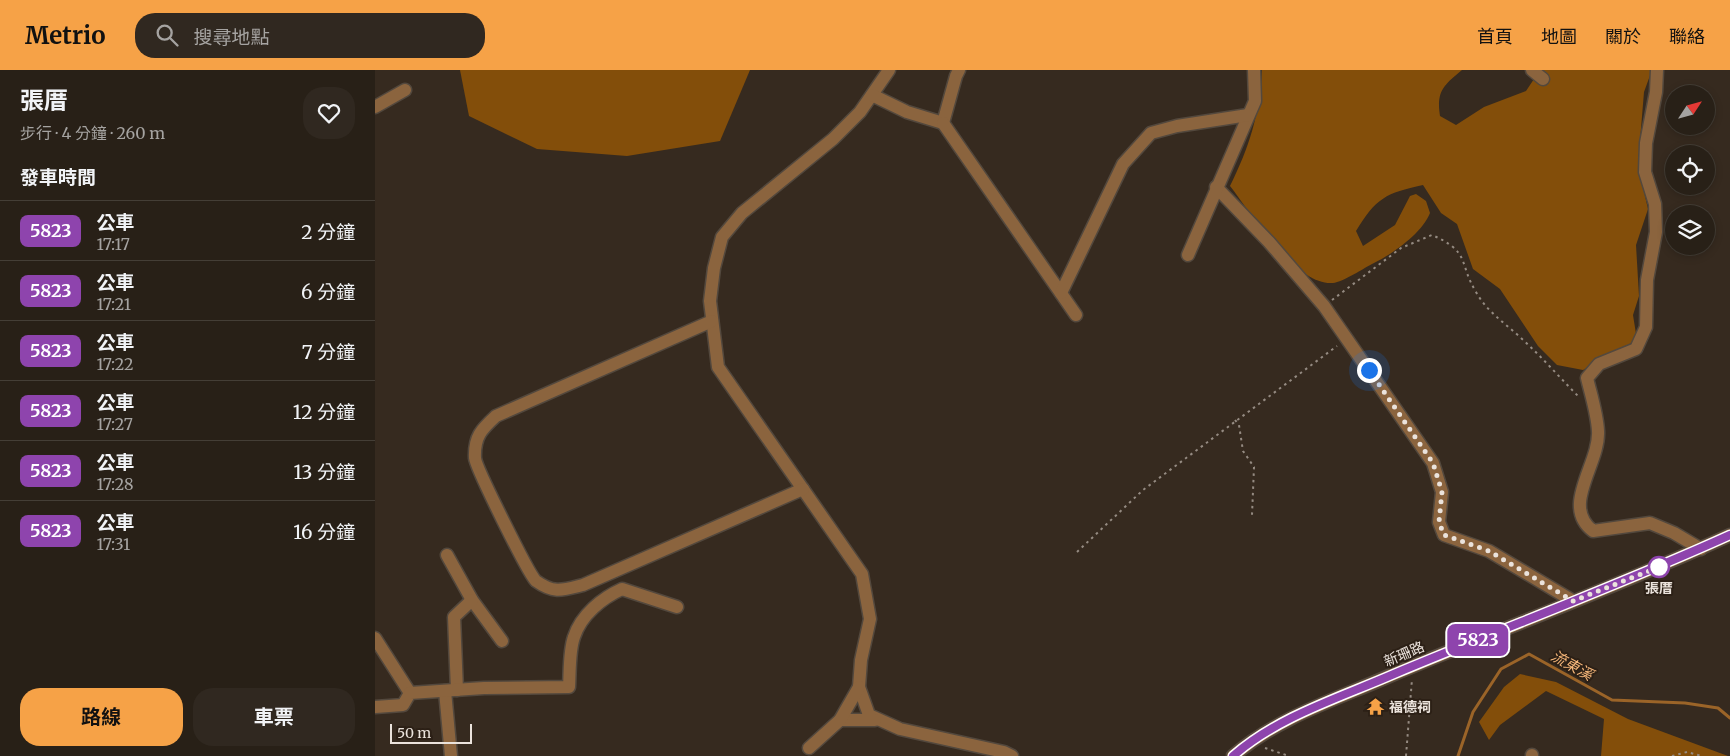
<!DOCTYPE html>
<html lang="zh-TW">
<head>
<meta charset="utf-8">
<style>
	:root { --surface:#282017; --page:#302820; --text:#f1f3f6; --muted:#a5a3a1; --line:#443e36; --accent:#f6a247 }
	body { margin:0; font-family:Merriweather,"Noto Sans TC",serif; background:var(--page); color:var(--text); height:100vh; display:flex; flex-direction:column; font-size:19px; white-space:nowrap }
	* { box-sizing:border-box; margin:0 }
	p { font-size:16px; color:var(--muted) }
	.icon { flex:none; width:28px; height:28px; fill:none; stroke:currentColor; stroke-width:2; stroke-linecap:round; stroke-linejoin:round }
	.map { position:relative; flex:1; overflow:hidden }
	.panel { display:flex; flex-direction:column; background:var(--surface); width:375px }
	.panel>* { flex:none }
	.badge { padding:0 10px; border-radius:8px; font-size:18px; line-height:32px }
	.needle { width:32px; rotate:54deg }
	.buttons { position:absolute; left:1290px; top:15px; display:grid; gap:10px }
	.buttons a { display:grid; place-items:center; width:50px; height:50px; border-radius:50%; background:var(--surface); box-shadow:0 2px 8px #0003,0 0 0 1px var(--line); font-size:25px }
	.scale { position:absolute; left:15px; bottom:12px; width:82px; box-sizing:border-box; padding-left:5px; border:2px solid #ebe3dc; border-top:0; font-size:14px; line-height:18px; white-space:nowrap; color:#ebe3dc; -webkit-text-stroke:4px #2c2016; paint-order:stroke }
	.you { position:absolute; width:25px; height:25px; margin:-12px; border:4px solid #fff; border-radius:50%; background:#1a73e8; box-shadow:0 0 0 8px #1a73e833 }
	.map>.badge { position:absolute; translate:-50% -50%; box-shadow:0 0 0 2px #fff }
	h2 { padding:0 20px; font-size:19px; line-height:45px }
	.round { display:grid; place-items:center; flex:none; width:52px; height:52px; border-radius:20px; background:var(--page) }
	.headline { display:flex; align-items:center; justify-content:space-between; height:85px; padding:0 20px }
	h1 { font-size:24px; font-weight:700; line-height:38px }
	.button { display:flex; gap:10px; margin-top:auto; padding:10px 20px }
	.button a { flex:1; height:58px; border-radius:20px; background:var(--accent); color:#111; font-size:20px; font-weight:700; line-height:58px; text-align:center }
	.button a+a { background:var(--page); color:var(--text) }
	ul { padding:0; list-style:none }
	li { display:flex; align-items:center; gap:15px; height:60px; padding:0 20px; border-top:1px solid var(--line) }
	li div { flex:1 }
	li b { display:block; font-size:19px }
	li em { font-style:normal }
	li .badge { min-width:55px; font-weight:700; text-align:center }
	header { display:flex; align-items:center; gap:30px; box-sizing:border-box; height:70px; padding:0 25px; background:var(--accent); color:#111 }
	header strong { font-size:24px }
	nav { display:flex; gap:28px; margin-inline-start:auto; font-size:18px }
	.search { width:350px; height:45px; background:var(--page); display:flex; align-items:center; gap:12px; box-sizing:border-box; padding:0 18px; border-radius:20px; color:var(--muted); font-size:19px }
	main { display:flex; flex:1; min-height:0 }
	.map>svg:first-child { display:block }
</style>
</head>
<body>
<header>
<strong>Metrio</strong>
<div class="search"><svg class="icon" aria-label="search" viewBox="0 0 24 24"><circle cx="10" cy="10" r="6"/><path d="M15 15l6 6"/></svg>搜尋地點</div>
<nav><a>首頁</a><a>地圖</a><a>關於</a><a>聯絡</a></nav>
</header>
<main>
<section class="panel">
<div class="headline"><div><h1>張厝</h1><p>步行 · 4 分鐘 · 260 m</p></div><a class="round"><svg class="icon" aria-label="heart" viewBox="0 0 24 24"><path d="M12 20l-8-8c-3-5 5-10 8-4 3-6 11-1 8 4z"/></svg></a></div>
<h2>發車時間</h2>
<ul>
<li><span class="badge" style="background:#8e44ad;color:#fff">5823</span><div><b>公車</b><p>17:17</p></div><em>2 分鐘</em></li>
<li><span class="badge" style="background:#8e44ad;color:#fff">5823</span><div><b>公車</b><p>17:21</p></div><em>6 分鐘</em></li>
<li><span class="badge" style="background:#8e44ad;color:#fff">5823</span><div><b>公車</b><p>17:22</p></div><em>7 分鐘</em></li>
<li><span class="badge" style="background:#8e44ad;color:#fff">5823</span><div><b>公車</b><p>17:27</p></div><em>12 分鐘</em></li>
<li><span class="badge" style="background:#8e44ad;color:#fff">5823</span><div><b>公車</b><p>17:28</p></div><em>13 分鐘</em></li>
<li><span class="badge" style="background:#8e44ad;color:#fff">5823</span><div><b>公車</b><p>17:31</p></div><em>16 分鐘</em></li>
</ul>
<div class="button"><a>路線</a><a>車票</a></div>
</section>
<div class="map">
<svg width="1355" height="686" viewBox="0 0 1355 686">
	<rect width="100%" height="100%" fill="#362a1f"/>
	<g fill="#834e0a">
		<path d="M 85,0 L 375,0 L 345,71 L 252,86 L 162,79 L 94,46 Z"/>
		<path d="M 887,0 L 1087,0 C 1069,15 1061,21 1065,46 L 1081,55 L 1109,37 L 1151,21 L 1165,0 L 1277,0 L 1269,22 L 1263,95 L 1273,139 L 1261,175 L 1264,226 L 1258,245 L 1262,270 L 1208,300 L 1182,295 L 1163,276 L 1125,219 L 1098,199 L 1082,154 L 1066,143 L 1048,115 C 1011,123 1001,128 981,161 L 988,176 L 1020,155 L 1035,126 L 1041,124 L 1051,131 L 1055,143 C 1047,163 1019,183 999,193 C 989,198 968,212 958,213 C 920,216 877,144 855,116 C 874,78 885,43 887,0 Z"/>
		<path d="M 1145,604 L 1181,612 L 1253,649 L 1353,686 L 1226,686 L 1229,649 L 1171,621 L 1125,655 L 1114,670 L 1104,652 L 1129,617 Z"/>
	</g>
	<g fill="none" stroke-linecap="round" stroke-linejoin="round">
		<path stroke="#9b6428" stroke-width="3" d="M 1083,686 L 1098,642 L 1126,599 L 1154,584 L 1237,630 L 1310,633 L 1343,638 L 1355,648"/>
		<defs>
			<g id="minor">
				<path d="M 514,0 L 485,42 L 458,69 L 367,143 L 347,167 L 339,198 L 335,231 L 343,297 L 487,504 L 495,549 L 486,590 L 484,617 L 494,645 L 525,659 L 629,682 L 637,686"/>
				<path d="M 1157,0 L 1168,9"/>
				<path d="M 1282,0 L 1281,22 L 1271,73 L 1270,102 L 1280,134 L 1281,162 L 1272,210 L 1271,257 L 1261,279 L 1224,294 L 1212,308 C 1216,325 1222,343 1223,361 C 1225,394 1185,436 1218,461 L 1275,453 L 1299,463 L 1326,479"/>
				<path d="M 497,25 L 532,42 L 568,53 L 581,6 L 584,0"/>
				<path d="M 0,37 L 30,20"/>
				<path d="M 568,53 L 701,245"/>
				<path d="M 841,117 L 894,172 L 949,236 L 1058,393 L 1067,422 L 1064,452 L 1069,465 L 1114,481 L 1198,531"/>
				<path d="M 813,185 L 880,31 L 879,0"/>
				<path d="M 686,223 L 748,94 L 776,63 L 802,56 L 873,45"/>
				<path d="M 337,251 L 121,346 C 107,359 99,366 100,388 C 101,398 154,505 161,511 C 179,524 188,520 208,515 L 428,419"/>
				<path d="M 72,485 L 97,530 L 127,571"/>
				<path d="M 0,568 L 35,623"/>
				<path d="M 82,620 L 79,547 L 97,530"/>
				<path d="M 70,621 L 76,686"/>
				<path d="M 0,637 L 28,635 L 35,623 L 109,618 L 194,617 C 195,601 194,581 199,567 C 206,545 227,528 247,519 L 302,537"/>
				<path d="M 465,650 L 500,650"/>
				<path d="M 434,678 L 465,650 L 484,617"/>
				<path d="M 1157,685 L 1157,686"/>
				<path d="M 858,686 C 902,648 959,630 1012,607 C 1126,559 1242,517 1355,465"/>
			</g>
		</defs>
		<use href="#minor" stroke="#53483d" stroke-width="15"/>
		<g stroke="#958b82" stroke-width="2" stroke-dasharray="2.5 4" stroke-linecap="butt">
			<path d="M 957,230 L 1026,178 L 1057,165 C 1096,182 1083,192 1101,222 C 1112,242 1130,253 1146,268 C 1167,287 1185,308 1205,328"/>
			<path d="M 860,350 L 864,355 L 868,381 L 879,397 L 877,445"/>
			<path d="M 702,482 L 768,420 L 962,276"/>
			<path d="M 890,678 L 914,686"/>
			<path d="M 1031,686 L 1037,609"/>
			<path d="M 1297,686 L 1312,682 L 1327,686"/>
		</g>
		<use href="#minor" stroke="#8b643e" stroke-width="12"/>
	</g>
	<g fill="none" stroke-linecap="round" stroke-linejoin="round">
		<defs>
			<path id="line" d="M 858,686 C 904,646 964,628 1019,604 C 1131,557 1245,515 1355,465"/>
		</defs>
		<use href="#line" stroke="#fff" stroke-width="11"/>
		<use href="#line" stroke="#8e44ad" stroke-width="8"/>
		<path stroke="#ebe3dc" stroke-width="5" stroke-dasharray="0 9" d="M 994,300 L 1058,393 L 1067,422 L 1064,452 L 1069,465 L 1114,481 L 1198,531 L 1284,497"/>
	</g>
	<defs>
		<symbol id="temple-bare" viewBox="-9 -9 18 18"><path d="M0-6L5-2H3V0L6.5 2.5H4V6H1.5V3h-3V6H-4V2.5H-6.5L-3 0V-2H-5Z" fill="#f6a247" stroke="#2c2016" stroke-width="2.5" paint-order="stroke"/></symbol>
	</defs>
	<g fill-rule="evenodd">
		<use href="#temple-bare" x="988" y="624" width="25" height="25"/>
	</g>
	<circle fill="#fff" stroke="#8e44ad" stroke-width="2.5" cx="1284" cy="497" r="10"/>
	<g text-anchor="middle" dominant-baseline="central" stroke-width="4" stroke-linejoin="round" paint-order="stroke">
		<g font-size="14" font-weight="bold" fill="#ebe3dc" stroke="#2c2016">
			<text x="1284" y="518">張厝</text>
		</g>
		<g font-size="14" fill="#ebe3dc" stroke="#2c2016">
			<text transform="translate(1029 584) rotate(-23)">新珊路</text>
		</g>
		<g font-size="14" font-weight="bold" fill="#ebe3dc" stroke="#2c2016" text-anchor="start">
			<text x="1014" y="637">福德祠</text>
		</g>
		<g font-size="15" font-style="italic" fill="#f6b77a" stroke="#2c2016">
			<text transform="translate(1197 595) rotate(29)">流東溪</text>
		</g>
	</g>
</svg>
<div class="buttons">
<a><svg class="needle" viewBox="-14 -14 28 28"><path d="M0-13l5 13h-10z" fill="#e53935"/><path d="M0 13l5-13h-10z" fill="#a5a3a1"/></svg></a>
<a><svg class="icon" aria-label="locate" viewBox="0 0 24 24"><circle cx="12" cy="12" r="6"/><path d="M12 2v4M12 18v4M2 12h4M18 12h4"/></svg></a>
<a><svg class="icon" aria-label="layers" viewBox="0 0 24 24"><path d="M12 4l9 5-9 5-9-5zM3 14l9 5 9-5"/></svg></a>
</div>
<div class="scale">50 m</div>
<div class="you" style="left:994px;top:300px"></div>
<b class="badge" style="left:1103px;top:570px;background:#8e44ad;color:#fff">5823</b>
</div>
</main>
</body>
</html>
